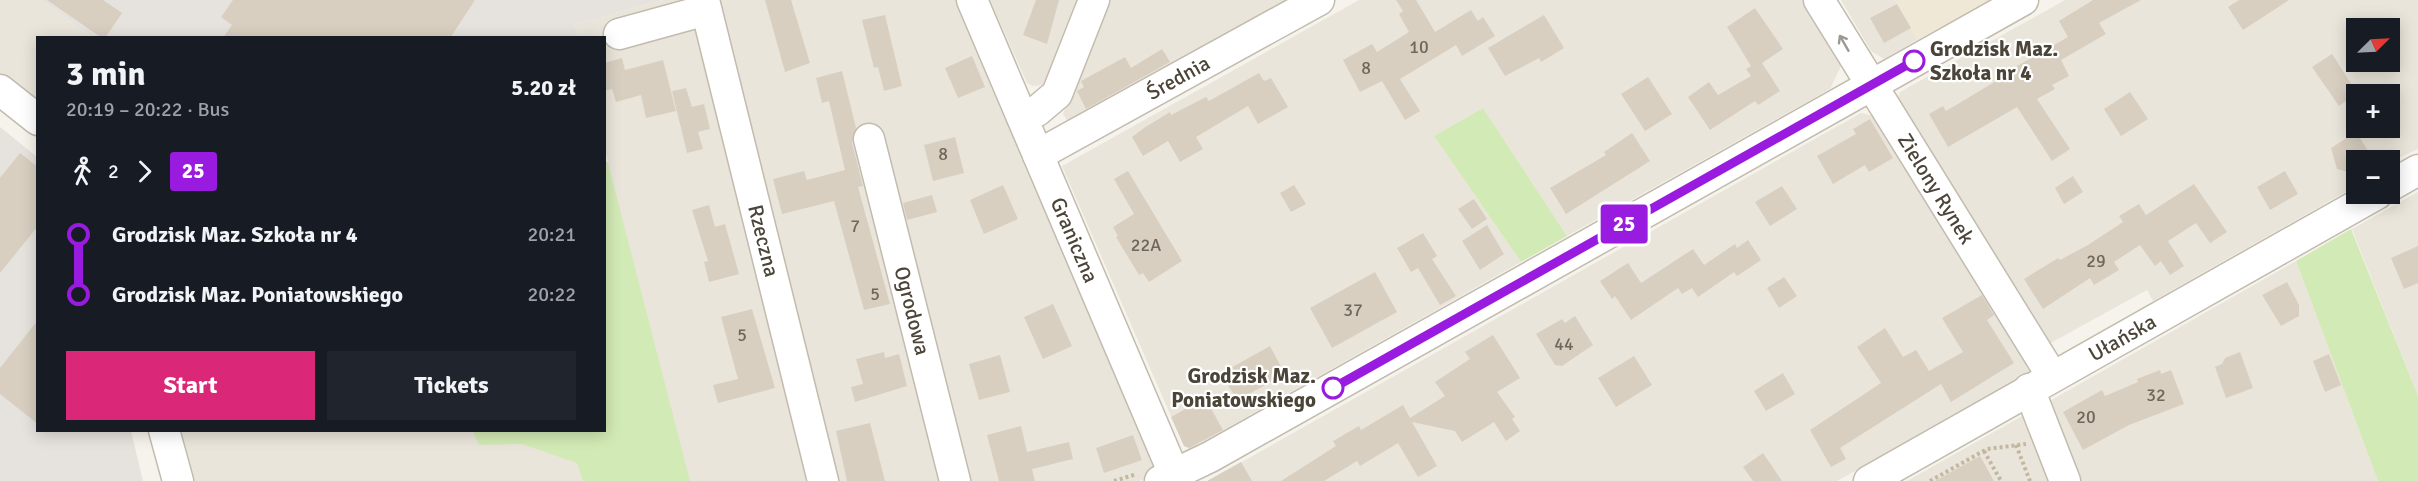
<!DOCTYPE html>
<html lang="en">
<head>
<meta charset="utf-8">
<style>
	:root { --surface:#171b24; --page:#20242c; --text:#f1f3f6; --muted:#9ea1a6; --accent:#db2777 }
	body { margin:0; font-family:Signika,sans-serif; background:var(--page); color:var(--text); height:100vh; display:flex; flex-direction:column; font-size:22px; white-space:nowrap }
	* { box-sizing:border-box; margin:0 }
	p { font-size:20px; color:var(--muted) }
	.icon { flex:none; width:33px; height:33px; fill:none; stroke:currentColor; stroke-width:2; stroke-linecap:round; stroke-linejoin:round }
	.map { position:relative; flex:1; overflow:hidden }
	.sheet { position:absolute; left:36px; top:36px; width:570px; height:396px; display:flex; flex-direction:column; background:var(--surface); border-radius:0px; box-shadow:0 3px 15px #0003 }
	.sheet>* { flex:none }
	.badge { padding:0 12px; border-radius:4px; font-size:21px; line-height:39px }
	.needle { width:39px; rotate:66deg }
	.tools { position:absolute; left:2346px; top:18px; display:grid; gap:12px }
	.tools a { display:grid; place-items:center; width:54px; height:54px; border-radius:0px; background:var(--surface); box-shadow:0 3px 15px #0003; font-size:30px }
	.map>.badge { position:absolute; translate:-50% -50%; box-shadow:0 0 0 3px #fff }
	.legs { display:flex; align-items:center; gap:9px; height:66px; padding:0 30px; font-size:20px }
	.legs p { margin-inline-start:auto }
	.overview { display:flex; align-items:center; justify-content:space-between; height:102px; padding:0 30px }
	h1 { font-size:33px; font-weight:700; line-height:45px }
	.button { display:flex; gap:12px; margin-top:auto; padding:12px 30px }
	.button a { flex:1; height:69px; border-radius:0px; background:var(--accent); color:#fff; font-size:24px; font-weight:700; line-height:69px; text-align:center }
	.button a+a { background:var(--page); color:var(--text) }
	ul { padding:0 30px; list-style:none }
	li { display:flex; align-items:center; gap:21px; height:60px; font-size:22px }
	li i { display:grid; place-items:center; width:9px; height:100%; margin:0 8px; background:currentColor }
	li i::after { content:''; width:15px; height:15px; margin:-8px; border:4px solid; border-radius:50%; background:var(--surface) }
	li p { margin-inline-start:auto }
	li:first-child i { background:linear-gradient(#0000 50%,currentColor 0) }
	li:last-child i { background:linear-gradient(currentColor 50%,#0000 0) }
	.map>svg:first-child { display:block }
</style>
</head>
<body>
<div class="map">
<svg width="2418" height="481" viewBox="0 0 2418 481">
	<rect width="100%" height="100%" fill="#f6f3ec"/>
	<g fill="#eae5da" fill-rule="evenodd">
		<path d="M 0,0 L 41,0 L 92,37 L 38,38 L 37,118 L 0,87 Z"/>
		<path d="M 663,0 L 957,0 L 1164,473 L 1139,481 L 184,481 L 170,431 L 604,430 L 604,163 L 608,162 L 604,146 L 604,38 L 578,37 L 575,24 Z"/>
		<path d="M 990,0 L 1076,0 L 1043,85 L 1033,86 L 1027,83 Z"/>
		<path d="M 1109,0 L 1293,0 L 1069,123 L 1063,114 Z"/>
		<path d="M 1359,0 L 1802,0 L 1841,66 L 1830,89 L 1567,236 L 1483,108 L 1434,136 L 1521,262 L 1190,449 L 1184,446 L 1062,166 Z"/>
		<path d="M 1841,0 L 1895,0 L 1917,40 L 1884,59 L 1871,51 Z"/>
		<path d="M 2065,0 L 2418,0 L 2418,149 L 2390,162 L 2356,160 L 2356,186 L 2153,301 L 2147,290 L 2047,345 L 1896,104 L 1900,92 ZM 2356,28 L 2390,28 L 2390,62 L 2356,62 ZM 2356,94 L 2390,94 L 2390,128 L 2356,128 Z"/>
		<path d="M 1861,113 L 1873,116 L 2033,371 L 1837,481 L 1208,481 Z"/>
		<path d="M 2418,192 L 2418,396 L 2352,229 Z"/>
		<path d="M 2296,261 L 2378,481 L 2079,481 L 2048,402 Z"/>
		<path d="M 2024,415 L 2050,481 L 1907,481 Z"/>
	</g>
	<g fill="#e6e2dd">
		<path d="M 41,0 L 663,0 L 575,24 L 578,38 L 92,37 Z"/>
		<path d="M 0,127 L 37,157 L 38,430 L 131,431 L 143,481 L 0,481 Z"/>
	</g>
	<path fill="#efe8d6" d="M 1895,0 L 1991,0 L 1917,40 Z"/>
	<g fill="#d2eab5">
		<path d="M 1483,108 L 1567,236 L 1521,262 L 1434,136 Z"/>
		<path d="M 608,162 L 608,163 L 690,481 L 583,481 L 577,463 L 522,444 L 479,445 L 473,431 L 604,430 L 604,163 Z"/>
		<path d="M 2351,229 L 2418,396 L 2418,481 L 2378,481 L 2296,261 Z"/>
	</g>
	<g fill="#d8cfc1">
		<path d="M 47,0 L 103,0 L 122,13 L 105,38 L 102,38 Z"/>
		<path d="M 233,0 L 475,0 L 450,38 L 223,38 L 232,25 L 221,17 Z"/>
		<path d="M 765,0 L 791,0 L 810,63 L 785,72 Z"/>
		<path d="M 1036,0 L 1059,0 L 1047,44 L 1023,35 Z"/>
		<path d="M 1396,0 L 1416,0 L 1435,32 L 1471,10 L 1478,21 L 1483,17 L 1495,36 L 1462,56 L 1456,45 L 1400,79 L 1420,111 L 1405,120 L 1382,81 L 1360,92 L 1343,60 L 1372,44 L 1377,52 L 1409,32 L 1399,14 L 1403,11 Z"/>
		<path d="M 2093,0 L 2141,0 L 2099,23 L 2106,34 L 2061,60 L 2069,76 L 2052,85 L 2055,89 L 2037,99 L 2070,149 L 2052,161 L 2017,107 L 1948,147 L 1929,114 L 1943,106 L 1946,111 L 2018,68 L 2017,66 L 2068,37 L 2059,21 Z"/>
		<path d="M 2239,0 L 2289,0 L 2243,30 L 2228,7 Z"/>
		<path d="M 1897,4 L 1911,28 L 1884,43 L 1870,18 Z"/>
		<path d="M 1755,8 L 1783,49 L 1762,63 L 1780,91 L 1758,105 L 1755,101 L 1710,130 L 1688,97 L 1709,82 L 1718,95 L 1751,76 L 1746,69 L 1751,66 L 1727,27 Z"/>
		<path d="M 885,15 L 902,86 L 884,91 L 878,67 L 874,68 L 862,20 Z"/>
		<path d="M 1544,15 L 1564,48 L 1541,62 L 1539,58 L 1505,76 L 1488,48 Z"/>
		<path d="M 1162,49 L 1170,62 L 1086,109 L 1077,91 L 1084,87 L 1081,81 L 1125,57 L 1131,68 Z"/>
		<path d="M 2332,54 L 2357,93 L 2339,106 L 2312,67 Z"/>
		<path d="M 972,56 L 985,87 L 958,98 L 945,68 Z"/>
		<path d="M 622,58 L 625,70 L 663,60 L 676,111 L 646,118 L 641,95 L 616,102 L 612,89 L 604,91 L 604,63 Z"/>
		<path d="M 842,71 L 856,128 L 852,143 L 863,186 L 858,187 L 890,304 L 864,310 L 834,201 L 782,214 L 773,179 L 804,171 L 807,180 L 845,170 L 829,101 L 822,103 L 816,78 Z"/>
		<path d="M 1259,73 L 1264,81 L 1271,78 L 1288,107 L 1258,124 L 1248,106 L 1196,137 L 1203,149 L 1180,162 L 1168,141 L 1143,156 L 1132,137 L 1144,128 L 1170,112 L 1171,115 L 1206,97 L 1209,101 Z"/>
		<path d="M 1648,77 L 1672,114 L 1645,131 L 1621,94 Z"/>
		<path d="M 686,88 L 692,107 L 704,104 L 710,129 L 698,132 L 703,149 L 687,153 L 672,91 Z"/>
		<path d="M 2130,92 L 2148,119 L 2121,136 L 2104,109 Z"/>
		<path d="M 1870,119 L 1893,158 L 1869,172 L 1865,165 L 1833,184 L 1817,156 L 1856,134 L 1853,129 Z"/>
		<path d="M 2356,132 L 2374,160 L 2356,160 L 2356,174 L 2337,169 L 2331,148 Z"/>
		<path d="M 1632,133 L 1650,161 L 1566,214 L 1550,188 L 1606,155 L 1604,152 Z"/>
		<path d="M 955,137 L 964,173 L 933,181 L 924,145 Z"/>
		<path d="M 20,153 L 38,167 L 38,226 L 0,273 L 0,178 Z"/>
		<path d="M 1128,171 L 1182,261 L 1149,282 L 1143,273 L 1139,275 L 1116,237 L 1118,236 L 1113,227 L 1134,214 L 1114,179 Z"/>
		<path d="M 2285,171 L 2298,194 L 2270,210 L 2257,187 Z"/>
		<path d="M 2073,176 L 2083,192 L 2064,204 L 2055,188 Z"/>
		<path d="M 2194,184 L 2227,232 L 2210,243 L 2196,223 L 2168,241 L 2184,266 L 2170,275 L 2161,261 L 2155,266 L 2140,245 L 2114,262 L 2119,270 L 2094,285 L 2090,278 L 2043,309 L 2024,279 L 2058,258 L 2060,260 L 2088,245 L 2123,222 L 2119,216 L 2139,204 L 2146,215 Z"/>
		<path d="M 1003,185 L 1018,219 L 984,234 L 970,200 Z"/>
		<path d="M 1294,185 L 1306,204 L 1291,212 L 1280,193 Z"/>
		<path d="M 1782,186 L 1797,209 L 1770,226 L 1755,202 Z"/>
		<path d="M 932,195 L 937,212 L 907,220 L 903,203 Z"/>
		<path d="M 1474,199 L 1487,219 L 1472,229 L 1458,209 Z"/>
		<path d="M 709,205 L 715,227 L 725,224 L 739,274 L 709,282 L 704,262 L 708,261 L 692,210 Z"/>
		<path d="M 1487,225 L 1504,254 L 1480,270 L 1462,241 Z"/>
		<path d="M 1423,233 L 1437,256 L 1432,259 L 1456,296 L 1440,305 L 1418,268 L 1411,272 L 1397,248 Z"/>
		<path d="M 1748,240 L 1761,260 L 1737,276 L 1734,272 L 1698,297 L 1692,288 L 1682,294 L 1678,288 L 1631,320 L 1615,296 L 1612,299 L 1600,281 L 1628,263 L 1641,283 L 1693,249 L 1704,265 L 1735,244 L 1737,248 Z"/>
		<path d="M 2418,246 L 2418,283 L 2404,289 L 2391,258 Z"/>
		<path d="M 1375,272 L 1397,312 L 1332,348 L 1310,308 Z"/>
		<path d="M 1784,277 L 1797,296 L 1779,308 L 1767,288 Z"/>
		<path d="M 2287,282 L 2299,305 L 2299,316 L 2281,326 L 2262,295 Z"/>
		<path d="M 1982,295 L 1994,315 L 1987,320 L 2014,363 L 1951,402 L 1941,384 L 1840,448 L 1846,459 L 1831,467 L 1810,430 L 1881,383 L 1857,347 L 1885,328 L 1903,357 L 1916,350 L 1929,371 L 1963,352 L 1942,318 Z"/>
		<path d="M 1053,304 L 1072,346 L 1043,359 L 1024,317 Z"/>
		<path d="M 752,309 L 775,388 L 718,403 L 713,385 L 738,379 L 721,317 Z"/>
		<path d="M 1575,316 L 1593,345 L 1562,366 L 1555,365 L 1536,334 L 1562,319 L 1565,323 Z"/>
		<path d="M 38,320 L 38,424 L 0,394 L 0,368 Z"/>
		<path d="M 1493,335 L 1520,378 L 1497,392 L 1515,417 L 1512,419 L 1520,431 L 1506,441 L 1494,422 L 1462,442 L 1455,431 L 1412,422 L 1437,466 L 1418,477 L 1398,443 L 1360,466 L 1357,461 L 1324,481 L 1281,481 L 1336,446 L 1333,441 L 1359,426 L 1361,430 L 1403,405 L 1410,418 L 1445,396 L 1435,382 L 1470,359 L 1465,352 Z"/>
		<path d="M 1270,346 L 1285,374 L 1238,400 L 1220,374 Z"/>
		<path d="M 884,352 L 885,358 L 899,354 L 907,386 L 855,402 L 851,387 L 863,384 L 856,359 Z"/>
		<path d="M 2240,352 L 2253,388 L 2226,398 L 2215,367 L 2222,364 L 2225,358 Z"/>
		<path d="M 2329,354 L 2341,385 L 2325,392 L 2313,361 Z"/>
		<path d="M 1000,355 L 1010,392 L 979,400 L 969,364 Z"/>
		<path d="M 1634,356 L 1652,385 L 1616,407 L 1598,378 Z"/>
		<path d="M 2160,370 L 2161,374 L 2171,370 L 2184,404 L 2129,425 L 2083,450 L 2063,412 L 2102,390 L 2105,396 L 2138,382 L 2137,379 Z"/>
		<path d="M 1783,373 L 1795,394 L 1766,411 L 1754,391 Z"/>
		<path d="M 1205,398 L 1223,430 L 1189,448 L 1184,446 L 1171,417 Z"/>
		<path d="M 870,423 L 885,481 L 847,481 L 836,431 Z"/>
		<path d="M 1021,426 L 1027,452 L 1069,442 L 1073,459 L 1032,469 L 1035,481 L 999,481 L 987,435 Z"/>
		<path d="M 1133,435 L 1142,460 L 1104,473 L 1096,448 Z"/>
		<path d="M 1763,453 L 1782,481 L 1753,481 L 1743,467 Z"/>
		<path d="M 1980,456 L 1994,481 L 1935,481 Z"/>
		<path d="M 1241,462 L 1252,481 L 1207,481 Z"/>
	</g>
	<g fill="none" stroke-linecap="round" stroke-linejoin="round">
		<defs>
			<g id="minor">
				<path id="s1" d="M 704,0 L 823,481"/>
				<path id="s2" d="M 972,0 L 1177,481"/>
				<path id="s3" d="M 1819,0 L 2052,376"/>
				<path d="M 619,34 L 706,10"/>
				<path d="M 0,90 L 38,120"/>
				<path d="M 1022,117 L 1037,111 L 1057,94 L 1094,0"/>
				<path id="s4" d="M 869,139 L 955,481"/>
				<path id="s5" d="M 1038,155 L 1319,0"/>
				<path d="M 2390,186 L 2418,170"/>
				<path d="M 2029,389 L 2065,481"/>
				<path d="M 164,430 L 178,481"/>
				<path d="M 1160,481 L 1210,457 L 2023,0"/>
				<path id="s6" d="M 1869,481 L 2377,194"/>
			</g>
		</defs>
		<use href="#minor" stroke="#c2bbae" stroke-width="33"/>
		<g stroke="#c4b79f" stroke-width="4" stroke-dasharray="3 3" stroke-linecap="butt">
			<path d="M 2016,445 L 2030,481"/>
			<path d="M 1984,451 L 2001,481"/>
			<path d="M 1114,481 L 1137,474"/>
			<path d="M 1930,481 L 1987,449 L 2026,444"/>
		</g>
		<use href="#minor" stroke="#fff" stroke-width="30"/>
	</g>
	<defs><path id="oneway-shaft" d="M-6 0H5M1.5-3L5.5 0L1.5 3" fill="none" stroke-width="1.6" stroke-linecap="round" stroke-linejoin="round" transform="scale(1.5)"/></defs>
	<use stroke="#9c9892" href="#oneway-shaft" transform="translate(1844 43) rotate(-120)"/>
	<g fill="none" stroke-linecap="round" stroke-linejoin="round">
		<defs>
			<path id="line-1" d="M 1333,388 L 1914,61"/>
		</defs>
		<use href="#line-1" stroke="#fff" stroke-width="14"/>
		<use href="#line-1" stroke="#991bdf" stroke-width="9"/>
	</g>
	<g fill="#fff" stroke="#991bdf" stroke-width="3">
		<circle cx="1914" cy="61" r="10"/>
		<circle cx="1333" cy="388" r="10"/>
	</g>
	<g text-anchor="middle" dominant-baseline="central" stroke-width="4.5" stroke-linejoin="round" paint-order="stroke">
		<g font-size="18" fill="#6e675b">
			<text x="1419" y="47">10</text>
			<text x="1366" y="68">8</text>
			<text x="943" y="154">8</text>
			<text x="855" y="226">7</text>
			<text x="1146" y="245">22A</text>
			<text x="2096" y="261">29</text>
			<text x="875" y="294">5</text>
			<text x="1353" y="310">37</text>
			<text x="742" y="335">5</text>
			<text x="1564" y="344">44</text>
			<text x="2156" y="395">32</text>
			<text x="2086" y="417">20</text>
		</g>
		<g font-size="21" font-weight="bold" fill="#4b4439" stroke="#fff" text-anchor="start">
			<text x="1930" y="49">Grodzisk Maz.<tspan x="1930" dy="24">Szkoła nr 4</tspan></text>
			<text x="1316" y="376" text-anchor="end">Grodzisk Maz.<tspan x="1316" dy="24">Poniatowskiego</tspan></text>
		</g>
		<g font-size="21" fill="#4b4439" stroke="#fff">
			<text stroke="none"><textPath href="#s5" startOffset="160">Średnia</textPath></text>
			<text stroke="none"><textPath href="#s3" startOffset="222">Zielony Rynek</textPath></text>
			<text stroke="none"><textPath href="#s2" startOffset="261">Graniczna</textPath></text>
			<text stroke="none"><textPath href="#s1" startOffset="248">Rzeczna</textPath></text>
			<text stroke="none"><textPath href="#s4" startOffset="177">Ogrodowa</textPath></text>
			<text stroke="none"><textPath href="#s6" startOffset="291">Ułańska</textPath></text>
		</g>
	</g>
</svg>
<div class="tools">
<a><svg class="needle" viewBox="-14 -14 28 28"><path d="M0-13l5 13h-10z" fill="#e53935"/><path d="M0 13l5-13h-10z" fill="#9ea1a6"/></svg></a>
<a>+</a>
<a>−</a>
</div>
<b class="badge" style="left:1624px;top:224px;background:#991bdf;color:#fff">25</b>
<section class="sheet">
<div class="overview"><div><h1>3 min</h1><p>20:19 – 20:22 · Bus</p></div><b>5.20 zł</b></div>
<div class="legs"><svg class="icon" aria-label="walk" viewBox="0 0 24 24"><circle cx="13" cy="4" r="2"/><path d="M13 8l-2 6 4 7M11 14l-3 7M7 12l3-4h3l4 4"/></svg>2<svg class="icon" aria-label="forward" viewBox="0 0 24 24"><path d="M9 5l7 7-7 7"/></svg><b class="badge" style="background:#991bdf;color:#fff">25</b></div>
<ul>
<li><i style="color:#991bdf"></i><b>Grodzisk Maz. Szkoła nr 4</b><p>20:21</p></li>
<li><i style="color:#991bdf"></i><b>Grodzisk Maz. Poniatowskiego</b><p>20:22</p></li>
</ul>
<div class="button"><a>Start</a><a>Tickets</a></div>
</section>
</div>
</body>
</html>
